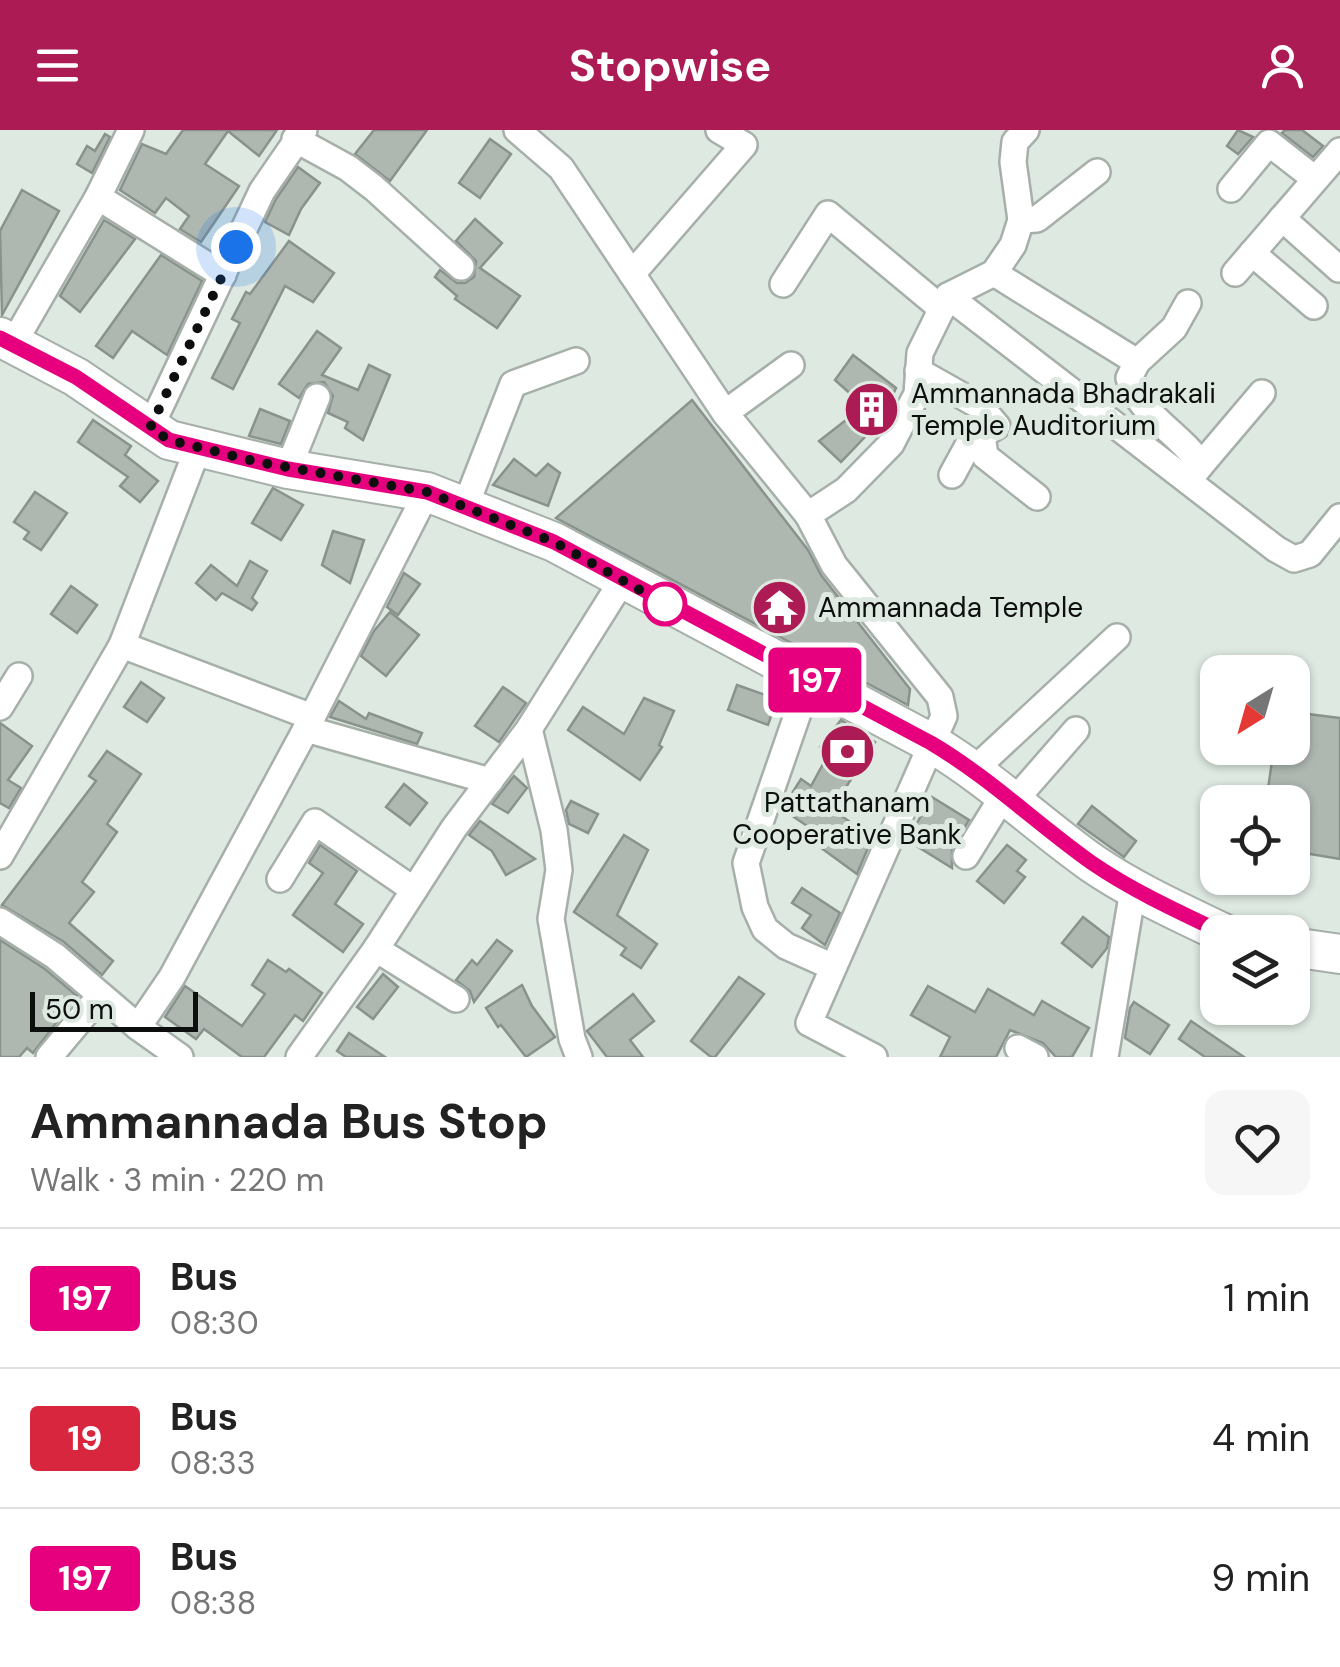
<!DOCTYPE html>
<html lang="en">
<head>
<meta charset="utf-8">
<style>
	:root { --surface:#fff; --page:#f6f6f6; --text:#222; --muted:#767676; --line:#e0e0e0; --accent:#ac1b53 }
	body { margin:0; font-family:"DM Sans",sans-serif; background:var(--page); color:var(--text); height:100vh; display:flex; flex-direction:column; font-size:38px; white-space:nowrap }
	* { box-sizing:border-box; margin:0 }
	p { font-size:32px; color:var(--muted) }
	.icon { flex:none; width:55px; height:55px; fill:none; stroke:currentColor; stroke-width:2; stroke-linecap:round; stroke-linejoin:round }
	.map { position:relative; height:927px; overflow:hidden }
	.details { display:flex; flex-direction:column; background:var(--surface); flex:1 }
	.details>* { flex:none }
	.badge { padding:0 20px; border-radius:8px; font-size:35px; line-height:65px }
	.needle { width:65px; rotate:217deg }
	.buttons { position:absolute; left:1200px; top:525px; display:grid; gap:20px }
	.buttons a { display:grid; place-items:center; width:110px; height:110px; border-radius:20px; background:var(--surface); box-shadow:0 2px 8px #0004; font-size:50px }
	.scale { position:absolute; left:30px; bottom:25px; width:168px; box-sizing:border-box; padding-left:10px; border:5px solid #0c0f0d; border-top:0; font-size:28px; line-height:35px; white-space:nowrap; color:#0c0f0d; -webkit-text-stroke:8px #dee9e1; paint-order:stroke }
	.you { position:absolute; width:50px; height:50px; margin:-25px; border:8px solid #fff; border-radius:50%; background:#1a73e8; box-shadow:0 0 0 15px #1a73e833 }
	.map>.badge { position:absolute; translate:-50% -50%; box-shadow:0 0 0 5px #fff }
	.round { display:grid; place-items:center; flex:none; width:105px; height:105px; border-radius:20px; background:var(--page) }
	.overview { display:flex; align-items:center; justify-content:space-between; height:170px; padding:0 30px }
	h1 { font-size:48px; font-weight:700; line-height:75px }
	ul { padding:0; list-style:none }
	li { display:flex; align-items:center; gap:30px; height:140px; padding:0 30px; border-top:2px solid var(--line) }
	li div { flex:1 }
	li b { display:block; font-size:38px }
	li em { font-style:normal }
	li .badge { min-width:110px; font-weight:700; text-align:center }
	header { display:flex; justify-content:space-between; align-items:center; height:130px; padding:0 30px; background:var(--accent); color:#fff; font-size:45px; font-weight:700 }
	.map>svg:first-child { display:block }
</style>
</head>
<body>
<header><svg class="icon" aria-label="menu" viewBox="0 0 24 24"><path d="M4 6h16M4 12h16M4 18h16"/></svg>Stopwise<svg class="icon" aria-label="person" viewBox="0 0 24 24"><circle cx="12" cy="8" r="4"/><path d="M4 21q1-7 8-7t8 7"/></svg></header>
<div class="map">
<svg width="1340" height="927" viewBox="0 0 1340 927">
	<rect width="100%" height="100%" fill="#dee9e1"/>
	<g fill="#aeb8b1" stroke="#89928b" stroke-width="2.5">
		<path d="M 183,0 L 277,0 L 259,26 L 228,1 L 205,34 L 239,56 L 201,112 L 180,99 L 189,86 L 166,68 L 155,83 L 120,60 L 142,14 L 166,24 Z"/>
		<path d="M 374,0 L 427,0 L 390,51 L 355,24 Z"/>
		<path d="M 1238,0 L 1253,7 L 1238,24 L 1227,16 Z"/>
		<path d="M 1285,0 L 1302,0 L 1323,16 L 1313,27 L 1282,3 Z"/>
		<path d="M 105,4 L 110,7 L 92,43 L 77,34 L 87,16 L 95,21 Z"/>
		<path d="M 490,9 L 511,24 L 480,68 L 459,53 Z"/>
		<path d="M 298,37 L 320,53 L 301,79 L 289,105 L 265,92 L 276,69 Z"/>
		<path d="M 22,60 L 59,81 L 2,185 L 0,101 Z"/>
		<path d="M 475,89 L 502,113 L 480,138 L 520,166 L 497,198 L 455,169 L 457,166 L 435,147 L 440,140 L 457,153 L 465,153 L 474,147 L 476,131 L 456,111 Z"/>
		<path d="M 104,90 L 135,109 L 80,182 L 60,166 Z"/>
		<path d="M 289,111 L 334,143 L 313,172 L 285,156 L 233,259 L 212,248 L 240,193 L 232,189 L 246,162 L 250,164 Z"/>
		<path d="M 161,125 L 202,151 L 167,225 L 132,201 L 113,228 L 96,216 Z"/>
		<path d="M 317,201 L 341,218 L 322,245 L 358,260 L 369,235 L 390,245 L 363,310 L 345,298 L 348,292 L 328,283 L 333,266 L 324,252 L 308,254 L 299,268 L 279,254 Z"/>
		<path d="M 853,225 L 896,258 L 883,288 L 841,332 L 819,311 L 864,276 L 835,250 Z"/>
		<path d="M 692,270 L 808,420 L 821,445 L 910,559 L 908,575 L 556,388 Z"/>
		<path d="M 260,279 L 290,291 L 281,314 L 249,306 Z"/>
		<path d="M 93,290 L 131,316 L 125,325 L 158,351 L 140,372 L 120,356 L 128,347 L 78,312 Z"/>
		<path d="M 514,329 L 536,346 L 548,334 L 560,343 L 548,376 L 493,355 Z"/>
		<path d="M 273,358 L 303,375 L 281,410 L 252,393 Z"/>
		<path d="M 35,362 L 67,383 L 41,420 L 24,409 L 29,402 L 14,392 Z"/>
		<path d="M 333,401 L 364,410 L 350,453 L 322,435 Z"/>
		<path d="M 250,431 L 267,441 L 252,468 L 257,473 L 252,480 L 222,463 L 216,470 L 196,453 L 211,435 L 237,456 Z"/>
		<path d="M 404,443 L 420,454 L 398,485 L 387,477 Z"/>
		<path d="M 71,456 L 97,475 L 77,503 L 51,484 Z"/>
		<path d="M 390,482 L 419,505 L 386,546 L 361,526 L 374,501 Z"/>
		<path d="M 141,552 L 164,568 L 147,592 L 124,577 Z"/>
		<path d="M 737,555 L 777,569 L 768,595 L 728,580 Z"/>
		<path d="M 503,557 L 526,573 L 499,612 L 475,596 Z"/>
		<path d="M 644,568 L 674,581 L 659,615 L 662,617 L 640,650 L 568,600 L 583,577 L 624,604 Z"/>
		<path d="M 339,571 L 366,589 L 369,583 L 422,603 L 417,614 L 330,587 Z"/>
		<path d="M 1292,582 L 1340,588 L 1340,729 L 1292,721 L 1292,672 L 1266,672 L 1274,618 L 1292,618 Z"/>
		<path d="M 841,590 L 875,612 L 832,679 L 872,708 L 857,744 L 813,712 L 819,704 L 782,679 L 801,649 L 811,656 L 828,625 L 820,617 Z"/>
		<path d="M 0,593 L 32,616 L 8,650 L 21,658 L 9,678 L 0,673 Z"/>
		<path d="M 107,621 L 141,644 L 107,694 L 117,702 L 82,752 L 94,762 L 69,793 L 113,831 L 102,845 L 64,812 L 2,775 L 96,651 L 89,646 Z"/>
		<path d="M 514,646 L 527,658 L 508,683 L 492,674 Z"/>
		<path d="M 404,654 L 427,673 L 410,695 L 386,677 Z"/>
		<path d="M 932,667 L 969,690 L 952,718 L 952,738 L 907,710 Z"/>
		<path d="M 571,671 L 598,684 L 588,703 L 569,694 L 566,680 Z"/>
		<path d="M 1092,676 L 1136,711 L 1124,727 L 1078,694 Z"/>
		<path d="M 480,691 L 535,729 L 506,745 L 492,721 L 469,705 Z"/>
		<path d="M 624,705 L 648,720 L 617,785 L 657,814 L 641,838 L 621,825 L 626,818 L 574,782 Z"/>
		<path d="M 320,715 L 357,741 L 335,774 L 363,794 L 343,822 L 293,785 L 323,743 L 309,733 Z"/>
		<path d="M 1007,715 L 1026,730 L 1017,741 L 1025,747 L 1004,773 L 977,751 Z"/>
		<path d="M 802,758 L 840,783 L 825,815 L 802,798 L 811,785 L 792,773 Z"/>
		<path d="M 1083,787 L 1109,807 L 1107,818 L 1092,837 L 1062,813 Z"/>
		<path d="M 0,810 L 45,839 L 77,866 L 33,923 L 27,918 L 19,927 L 0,927 Z"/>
		<path d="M 497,810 L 512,821 L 474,872 L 470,861 L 456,850 L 472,830 L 477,835 Z"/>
		<path d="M 268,830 L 286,842 L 289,839 L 322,863 L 303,891 L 295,885 L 264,927 L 242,927 L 204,899 L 196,909 L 165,887 L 185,856 L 242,896 L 265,864 L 252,855 Z"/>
		<path d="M 383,844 L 398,857 L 373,889 L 357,877 Z"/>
		<path d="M 739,847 L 764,864 L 715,927 L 711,927 L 691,911 Z"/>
		<path d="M 522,855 L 532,876 L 555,907 L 526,927 L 501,895 L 498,897 L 486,878 Z"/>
		<path d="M 928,856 L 975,882 L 988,859 L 1034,885 L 1042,871 L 1089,898 L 1072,927 L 1056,927 L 1043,913 L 1010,900 L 996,927 L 940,927 L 950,907 L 911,885 Z"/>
		<path d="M 633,864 L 654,891 L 630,910 L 643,927 L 607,927 L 587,901 Z"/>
		<path d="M 1134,872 L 1169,895 L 1150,924 L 1125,908 L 1130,878 Z"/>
		<path d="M 1191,891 L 1244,927 L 1205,927 L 1179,909 Z"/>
		<path d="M 349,903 L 385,927 L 346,927 L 337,921 Z"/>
	</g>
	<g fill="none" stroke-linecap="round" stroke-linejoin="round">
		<defs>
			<g id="minor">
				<path d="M 517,0 L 561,38 L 725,283 L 808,385"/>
				<path d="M 295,9 L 348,38 L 374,58 L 461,137"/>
				<path d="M 1231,59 L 1269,13 L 1315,49"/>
				<path d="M 98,67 L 223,145"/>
				<path d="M 1282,88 L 1339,139"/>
				<path d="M 1021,90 L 1037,89 L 1097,42"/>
				<path d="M 1252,123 L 1314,176"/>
				<path d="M 994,143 L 1137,232 L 1129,248 C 1140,286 1180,303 1201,335 L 1189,350"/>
				<path d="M 1235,143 L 1340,21"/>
				<path d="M 632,144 L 744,15 L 719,0"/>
				<path d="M 783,154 L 828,84 L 942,179"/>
				<path d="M 948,166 L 1276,419 L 1294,429 L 1310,424 L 1340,387"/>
				<path d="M 13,214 L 98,67 L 131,0"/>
				<path d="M 1137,232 L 1174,198 L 1188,173"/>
				<path d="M 918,241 L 980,276 L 997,296 L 970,312 L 952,345"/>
				<path d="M 725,283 L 791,235"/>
				<path d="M 150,298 L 262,61 L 304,0"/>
				<path d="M 982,305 L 985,326 L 1037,367"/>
				<path d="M 1201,335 L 1262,263"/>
				<path d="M 288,339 L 317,267"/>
				<path d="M 465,377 L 513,254 L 576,231"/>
				<path d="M 122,515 L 312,587"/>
				<path d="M 810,548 L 746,733 L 755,777 L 765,799 L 786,816 L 833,837"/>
				<path d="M 0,577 L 19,546"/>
				<path d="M 306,599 L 490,651"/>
				<path d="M 529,599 L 554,700 L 559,740 L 551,789 L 572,909 L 579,927"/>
				<path d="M 975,639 L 1117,507"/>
				<path d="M 1014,671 L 1076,600"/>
				<path d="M 0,726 L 122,515 L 198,318"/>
				<path d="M 966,726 L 1005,663"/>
				<path d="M 280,749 L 315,692 L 414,760"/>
				<path d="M 0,791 L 55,826 L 138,897"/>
				<path d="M 376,819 L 456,869"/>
				<path d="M 1018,918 L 1035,927"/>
				<path d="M 49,927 L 100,866"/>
				<path d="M 180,927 L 138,897 L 172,847 L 306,599 L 427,362"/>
				<path d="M 299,927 L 376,819 L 454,698 L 529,599 L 622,451"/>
				<path d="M 874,927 L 809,893 L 944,586 L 940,567 L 834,435 L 808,385 L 846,360 L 891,314 L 917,264 L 920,223 L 948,166 L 994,143 L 1013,115 L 1021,90 L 1013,32 L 1015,12 L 1026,0"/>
				<path d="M 1105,927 L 1133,760"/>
			</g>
			<g id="secondary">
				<path d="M 0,207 L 76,247 L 169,310 L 288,339 L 427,362 L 554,412 L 931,613 C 990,648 1037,694 1092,733 C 1133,761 1177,781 1221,802"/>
				<path d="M 1292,817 L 1340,824"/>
			</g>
		</defs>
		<use href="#minor" stroke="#a6afa8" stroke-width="30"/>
		<use href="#secondary" stroke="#a6afa8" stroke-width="42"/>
		<use href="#minor" stroke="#fff" stroke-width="25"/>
		<use href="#secondary" stroke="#fff" stroke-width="38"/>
	</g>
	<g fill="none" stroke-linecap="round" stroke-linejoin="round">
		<defs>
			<path id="line" d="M 0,208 L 76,247 L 169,310 L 288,339 L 427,362 L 554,412 L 931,613 C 990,648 1037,694 1092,733 C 1133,761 1177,781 1221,802"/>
		</defs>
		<use href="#line" stroke="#fff" stroke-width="22"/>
		<use href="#line" stroke="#e6007e" stroke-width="15"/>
		<path stroke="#0c0f0d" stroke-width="10" stroke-dasharray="0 18" d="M 236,117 L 150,298 L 169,310 L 258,332 L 427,362 L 554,412 L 665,474"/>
	</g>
	<defs>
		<symbol id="building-disc" viewBox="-11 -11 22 22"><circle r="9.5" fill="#ac1b53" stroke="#dee9e1"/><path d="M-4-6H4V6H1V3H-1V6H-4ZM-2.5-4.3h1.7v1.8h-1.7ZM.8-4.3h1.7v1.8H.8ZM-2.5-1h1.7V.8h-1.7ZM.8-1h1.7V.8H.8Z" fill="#fff"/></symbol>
		<symbol id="temple-disc" viewBox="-11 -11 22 22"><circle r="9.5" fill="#ac1b53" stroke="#dee9e1"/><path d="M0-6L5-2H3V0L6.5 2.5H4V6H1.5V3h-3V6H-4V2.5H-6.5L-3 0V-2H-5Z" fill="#fff"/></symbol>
		<symbol id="bank-disc" viewBox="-11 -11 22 22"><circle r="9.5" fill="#ac1b53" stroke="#dee9e1"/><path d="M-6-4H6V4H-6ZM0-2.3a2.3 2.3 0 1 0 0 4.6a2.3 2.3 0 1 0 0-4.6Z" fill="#fff"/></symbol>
	</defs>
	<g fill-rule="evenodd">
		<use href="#building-disc" x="840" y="248" width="63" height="63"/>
		<use href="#temple-disc" x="748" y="446" width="63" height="63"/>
		<use href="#bank-disc" x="816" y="590" width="63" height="63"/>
	</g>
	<circle fill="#fff" stroke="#e6007e" stroke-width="5" cx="665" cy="474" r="20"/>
	<g text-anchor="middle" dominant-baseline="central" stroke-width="10" stroke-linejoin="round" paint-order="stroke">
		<g font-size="28" fill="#0c0f0d" stroke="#dee9e1" text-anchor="start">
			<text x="911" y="263">Ammannada Bhadrakali<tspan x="911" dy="32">Temple Auditorium</tspan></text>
			<text x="818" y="477">Ammannada Temple</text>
			<text x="847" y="672" text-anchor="middle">Pattathanam<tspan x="847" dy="32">Cooperative Bank</tspan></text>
		</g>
	</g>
</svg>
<div class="buttons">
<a><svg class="needle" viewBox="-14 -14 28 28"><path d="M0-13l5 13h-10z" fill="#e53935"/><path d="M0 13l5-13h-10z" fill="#767676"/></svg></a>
<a><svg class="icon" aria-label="locate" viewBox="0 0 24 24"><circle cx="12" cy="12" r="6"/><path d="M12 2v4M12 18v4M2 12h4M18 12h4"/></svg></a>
<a><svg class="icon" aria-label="layers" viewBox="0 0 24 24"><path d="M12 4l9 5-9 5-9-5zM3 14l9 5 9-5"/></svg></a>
</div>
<div class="scale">50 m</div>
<div class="you" style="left:236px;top:117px"></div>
<b class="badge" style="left:815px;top:550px;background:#e6007e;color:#fff">197</b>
</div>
<section class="details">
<div class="overview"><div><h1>Ammannada Bus Stop</h1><p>Walk · 3 min · 220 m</p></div><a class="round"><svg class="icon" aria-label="heart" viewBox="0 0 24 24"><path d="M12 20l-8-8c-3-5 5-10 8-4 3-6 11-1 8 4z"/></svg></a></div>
<ul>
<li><span class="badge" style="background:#e6007e;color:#fff">197</span><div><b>Bus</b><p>08:30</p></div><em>1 min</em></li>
<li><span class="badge" style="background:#d7263d;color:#fff">19</span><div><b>Bus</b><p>08:33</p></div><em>4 min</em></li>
<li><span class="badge" style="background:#e6007e;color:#fff">197</span><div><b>Bus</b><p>08:38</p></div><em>9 min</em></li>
</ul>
</section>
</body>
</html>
